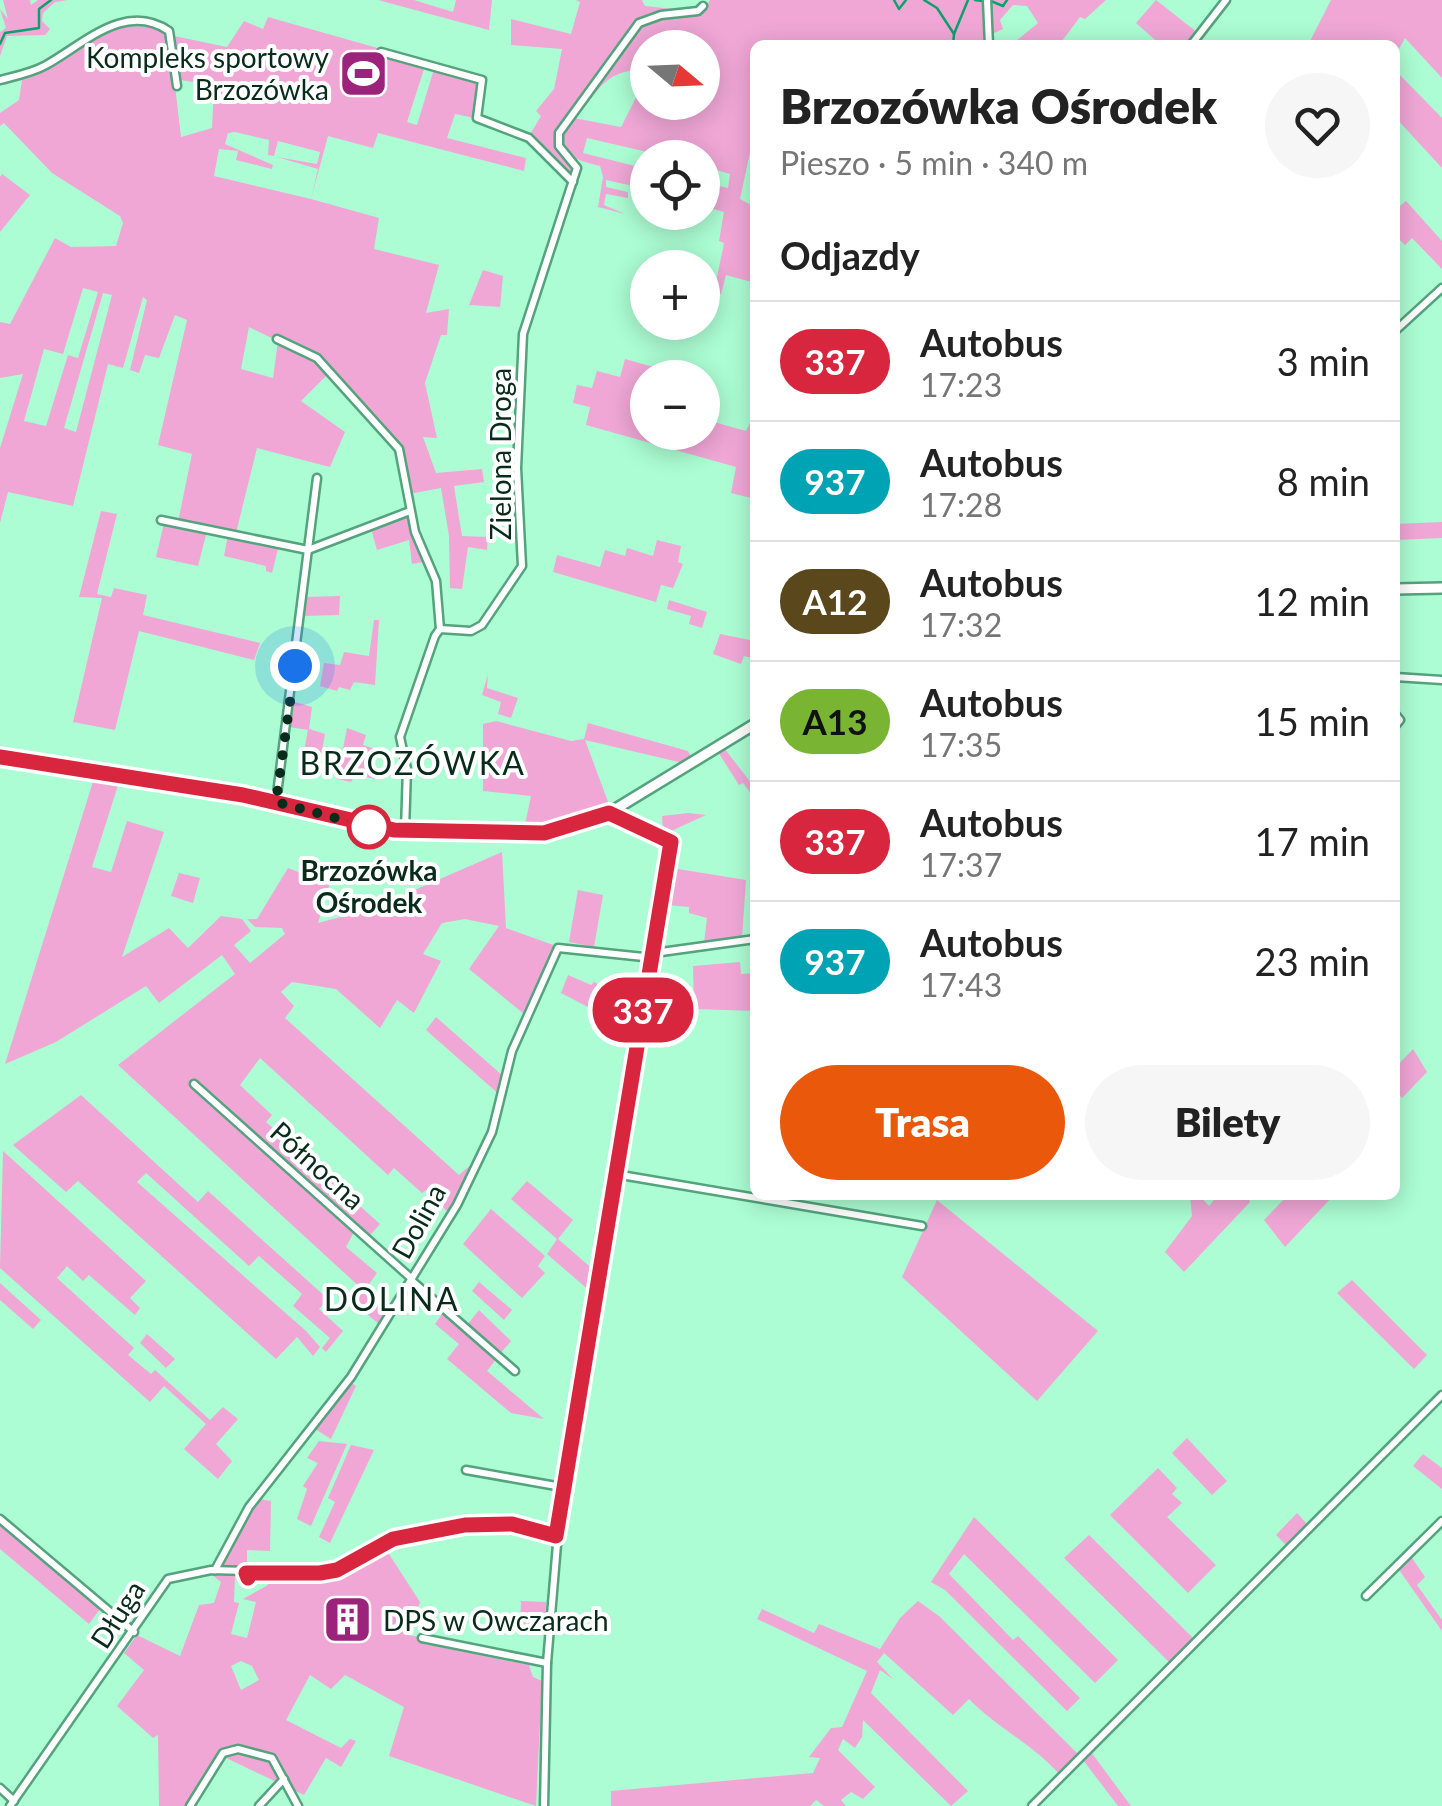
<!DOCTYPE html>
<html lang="pl">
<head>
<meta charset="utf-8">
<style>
	:root { --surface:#fff; --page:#f6f6f6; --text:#222; --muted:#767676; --line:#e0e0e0; --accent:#ea580c }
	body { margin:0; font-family:Lato,sans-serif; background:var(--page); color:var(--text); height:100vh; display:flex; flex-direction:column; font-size:38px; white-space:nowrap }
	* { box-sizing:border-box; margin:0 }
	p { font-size:32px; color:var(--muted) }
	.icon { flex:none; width:55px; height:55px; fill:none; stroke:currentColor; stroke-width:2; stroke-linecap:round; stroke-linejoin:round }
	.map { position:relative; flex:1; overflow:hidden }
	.side { position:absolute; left:750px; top:40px; width:650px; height:1160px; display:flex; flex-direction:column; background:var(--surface); border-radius:15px; box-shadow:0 5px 25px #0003 }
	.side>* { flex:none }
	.badge { padding:0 20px; border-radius:32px; font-size:35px; line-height:65px }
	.needle { width:65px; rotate:109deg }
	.controls { position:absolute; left:630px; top:30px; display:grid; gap:20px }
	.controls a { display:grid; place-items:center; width:90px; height:90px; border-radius:50%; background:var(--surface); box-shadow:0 5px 25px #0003; font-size:50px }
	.you { position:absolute; width:50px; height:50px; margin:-25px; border:8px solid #fff; border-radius:50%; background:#1a73e8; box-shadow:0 0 0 15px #1a73e833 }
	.map>.badge { position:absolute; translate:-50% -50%; box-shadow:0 0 0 5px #fff }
	h2 { padding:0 30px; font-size:38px; line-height:90px }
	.round { display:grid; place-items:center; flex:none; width:105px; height:105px; border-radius:52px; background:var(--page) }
	.headline { display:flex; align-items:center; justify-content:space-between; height:170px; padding:0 30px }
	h1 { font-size:48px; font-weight:800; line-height:75px }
	.action { display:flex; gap:20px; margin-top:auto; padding:20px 30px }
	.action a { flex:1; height:115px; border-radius:60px; background:var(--accent); color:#fff; font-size:40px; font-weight:800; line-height:115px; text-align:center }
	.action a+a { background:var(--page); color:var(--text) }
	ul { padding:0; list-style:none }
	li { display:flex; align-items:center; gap:30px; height:120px; padding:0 30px; border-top:2px solid var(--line) }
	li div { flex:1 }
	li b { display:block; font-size:38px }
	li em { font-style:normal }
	li .badge { min-width:110px; font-weight:700; text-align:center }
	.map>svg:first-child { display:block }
</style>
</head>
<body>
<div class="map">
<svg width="1442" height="1806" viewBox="0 0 1442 1806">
	<rect width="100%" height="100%" fill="#acfdd3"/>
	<g fill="#f0a7d6" fill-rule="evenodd">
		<path d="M 3,0 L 30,0 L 31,5 L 38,0 L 68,0 L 55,2 L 43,13 L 42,21 L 50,29 L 45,35 L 7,36 L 0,56 L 0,32 L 6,28 L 0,9 L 8,19 Z"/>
		<path d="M 378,0 L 414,0 L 453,12 L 456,0 L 492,0 L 489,30 Z"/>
		<path d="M 576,0 L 642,0 L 645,6 L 703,12 L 710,0 L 1106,0 L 1085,19 L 1080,17 L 1059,45 L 1011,45 L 1038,23 L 1027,6 L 1013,5 L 1000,20 L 1003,29 L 992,34 L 990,9 L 986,8 L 987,45 L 755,45 L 755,129 L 740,199 L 755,207 L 755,283 L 726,275 L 721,294 L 714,292 L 724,243 L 719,241 L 724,212 L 703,206 L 703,182 L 728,188 L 730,174 L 703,166 L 702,158 L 669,157 L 587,138 L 583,153 L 647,169 L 647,189 L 606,180 L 606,187 L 628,192 L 628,198 L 606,194 L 604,205 L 625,214 L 598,207 L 603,177 L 600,166 C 579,161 559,156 560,131 L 558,147 L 576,167 L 571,177 L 529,136 L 541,116 L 536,111 L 554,89 L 562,49 L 511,45 L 511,19 L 571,34 L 580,2 ZM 648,48 L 702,48 L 702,102 L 648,102 ZM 629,71 L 645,80 L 621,127 L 574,118 C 594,101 598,77 629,71 Z"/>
		<path d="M 1156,0 L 1198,33 L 1188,45 L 1161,45 L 1136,23 Z"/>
		<path d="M 1331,0 L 1442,0 L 1442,78 L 1405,38 L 1395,56 L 1395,45 L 1308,45 Z"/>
		<path d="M 268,17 L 381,49 L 381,55 L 424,69 L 407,122 L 417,125 L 434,69 L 479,81 L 474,118 L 455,114 L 447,138 L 526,158 L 524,171 L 378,133 L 373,148 L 328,136 L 311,199 L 379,218 L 374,249 L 439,265 L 426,313 L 449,309 L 447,335 L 441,335 L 425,383 L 437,438 L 423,437 L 436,473 L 482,469 L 484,482 L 454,486 L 462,536 L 488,537 L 487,550 L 468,547 L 462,589 L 450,588 L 449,536 L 441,488 L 409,494 L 399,444 L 332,370 L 301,401 L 345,432 L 330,467 L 257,448 L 236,533 L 178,522 L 192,454 L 158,445 L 187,320 L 175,315 L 159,358 L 145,355 L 139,373 L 130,370 L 147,300 L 143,297 L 123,368 L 108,364 L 73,506 L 8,492 L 0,523 L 0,448 L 23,374 L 0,378 L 0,322 L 10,324 L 55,238 L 71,247 L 116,246 L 123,223 L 120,216 L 52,173 L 4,123 L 0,126 L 0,113 L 19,100 L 22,80 C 69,57 114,7 169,34 L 181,137 L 212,128 L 214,85 L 180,80 L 174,36 L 227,47 L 244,21 L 263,29 ZM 235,132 L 269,140 L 268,155 L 274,156 L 278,141 L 320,152 L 317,164 L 277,157 L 318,169 L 311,199 L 214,176 L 219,149 L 238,151 L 236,160 L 272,169 L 273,165 L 225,144 L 228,133 ZM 83,288 L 98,292 L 78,358 L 68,355 L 46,426 L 24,421 L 44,349 L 63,354 ZM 103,293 L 112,295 L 76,432 L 64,428 ZM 249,327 L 278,341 L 273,378 L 241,369 Z"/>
		<path d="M 1395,70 L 1442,118 L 1442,168 L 1395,117 Z"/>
		<path d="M 2,174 L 30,195 L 0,232 L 0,177 Z"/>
		<path d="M 1406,201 L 1442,241 L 1442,269 L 1412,238 L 1405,245 L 1395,235 L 1395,210 Z"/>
		<path d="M 483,270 L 503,276 L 500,307 L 469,305 Z"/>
		<path d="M 625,359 L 671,372 L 670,377 L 648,378 L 648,432 L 702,432 L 703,419 L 746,431 L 755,413 L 755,499 L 731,493 L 736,467 L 586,425 L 590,407 L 573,403 L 577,385 L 592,388 L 597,371 L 620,377 Z"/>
		<path d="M 101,511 L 117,514 L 97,594 L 111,597 L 114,588 L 147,595 L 143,615 L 260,643 L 254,660 L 139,631 L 115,730 L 73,722 L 102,598 L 79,597 Z"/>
		<path d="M 408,513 L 425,562 L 412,564 L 409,540 L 377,550 L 371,529 Z"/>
		<path d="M 1442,522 L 1442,538 L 1395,540 L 1395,524 Z"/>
		<path d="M 164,523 L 207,531 L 198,566 L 156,557 Z"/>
		<path d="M 228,535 L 279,545 L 272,573 L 266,571 L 266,566 L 224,556 Z"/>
		<path d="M 657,540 L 681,546 L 678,562 L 683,564 L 673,588 L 661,585 L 656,602 L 553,572 L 557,555 L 600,567 L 605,550 L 625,556 L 627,548 L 653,556 Z"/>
		<path d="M 340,596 L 339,615 L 303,616 L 304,597 Z"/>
		<path d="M 669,600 L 707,612 L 702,628 L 689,624 L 691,616 L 667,609 Z"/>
		<path d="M 374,620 L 379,620 L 375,685 L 354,682 L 350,690 L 339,687 L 337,691 L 320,686 L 324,663 L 340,665 L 344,652 L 369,656 Z"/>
		<path d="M 720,634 L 755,641 L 755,659 L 744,656 L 741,664 L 713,654 Z"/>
		<path d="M 488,674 L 487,688 L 518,698 L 511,718 L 498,714 L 501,702 L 482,695 Z"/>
		<path d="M 292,701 L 312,707 L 309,729 L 325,734 L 321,756 L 304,751 L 308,730 L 289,727 Z"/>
		<path d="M 496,721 L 571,741 L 584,739 L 588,723 L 688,751 L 691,757 L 683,763 L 585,740 L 610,807 L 567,823 L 524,829 L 531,796 L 483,791 L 483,724 Z"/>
		<path d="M 347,728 L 366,735 L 363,745 L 375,749 L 375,779 L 355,775 L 351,782 L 337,779 Z"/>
		<path d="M 724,748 L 755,788 L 755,799 L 743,783 L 739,785 L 718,752 Z"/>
		<path d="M 95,775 L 120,779 L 92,867 L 111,872 L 127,821 L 164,832 L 122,957 L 169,928 L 188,948 L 221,916 L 242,919 L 251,931 L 234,945 L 250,963 L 285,934 L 282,928 L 255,927 L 247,919 L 257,919 L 288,868 L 314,878 L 318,873 L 331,879 L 318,923 L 371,909 L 502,852 L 506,928 L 556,946 L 524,1014 L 469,969 L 499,926 L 465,919 L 442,923 L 423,954 L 441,961 L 414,1013 L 397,1000 L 380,1028 L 336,989 L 292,982 L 281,992 L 294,1006 L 285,1018 L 459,1175 L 473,1163 L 449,1214 L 428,1189 L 422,1193 L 394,1168 L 388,1175 L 260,1058 L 240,1085 L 272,1115 L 266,1122 L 380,1224 L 365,1241 L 354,1232 L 346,1247 L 377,1273 L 364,1291 L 388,1312 L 380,1325 L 354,1303 L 363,1290 L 118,1065 L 235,974 L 222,955 L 159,1003 L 146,986 L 56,1042 L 5,1064 Z"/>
		<path d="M 688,813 L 706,815 L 669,832 L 663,830 L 662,816 Z"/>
		<path d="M 672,868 L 746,880 L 742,938 L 704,943 L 707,918 L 689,913 L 689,907 L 666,905 Z"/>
		<path d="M 179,873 L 200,878 L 193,903 L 171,896 Z"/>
		<path d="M 578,890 L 603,895 L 594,947 L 569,942 Z"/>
		<path d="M 740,962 L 741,974 L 755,973 L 755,1011 L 694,1009 L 693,966 Z"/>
		<path d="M 568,975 L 591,985 L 594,982 L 640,1007 L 636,1032 L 561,993 Z"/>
		<path d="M 436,1017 L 503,1076 L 501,1096 L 426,1030 Z"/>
		<path d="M 1413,1049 L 1427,1072 L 1402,1098 L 1395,1091 L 1395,1068 Z"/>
		<path d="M 81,1095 L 198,1202 L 208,1191 L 328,1299 L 319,1309 L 343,1331 L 326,1352 L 322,1348 L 330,1338 L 293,1306 L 302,1294 L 259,1256 L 249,1266 L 146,1173 L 137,1182 L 306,1331 L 320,1347 L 313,1356 L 297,1337 L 276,1359 L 78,1181 L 66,1192 L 13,1145 Z"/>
		<path d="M 3,1151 L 146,1281 L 130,1298 L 140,1308 L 135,1315 L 89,1275 L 83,1281 L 67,1266 L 57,1278 L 134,1348 L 128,1355 L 151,1374 L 155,1370 L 210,1420 L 223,1407 L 238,1419 L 216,1444 L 232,1461 L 218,1479 L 184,1449 L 206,1424 L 164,1386 L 150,1402 L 0,1268 Z"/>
		<path d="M 527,1181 L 573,1220 L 558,1239 L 595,1271 L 591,1292 L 547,1254 L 557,1239 L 511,1199 Z"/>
		<path d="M 1190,1195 L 1199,1195 L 1209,1206 L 1218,1195 L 1248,1195 L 1250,1202 L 1184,1272 L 1165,1252 L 1192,1216 Z"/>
		<path d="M 1288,1195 L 1334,1195 L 1285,1247 L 1264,1220 Z"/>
		<path d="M 937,1200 L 1098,1331 L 1037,1401 L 902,1277 Z"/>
		<path d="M 491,1209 L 545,1256 L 538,1266 L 545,1273 L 522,1298 L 463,1244 Z"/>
		<path d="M 1352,1280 L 1427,1355 L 1414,1369 L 1337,1293 Z"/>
		<path d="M 479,1282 L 512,1310 L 504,1320 L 472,1291 Z"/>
		<path d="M 0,1283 L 41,1320 L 33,1329 L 0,1300 Z"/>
		<path d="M 479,1310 L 511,1341 L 500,1354 L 467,1325 Z"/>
		<path d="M 444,1311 L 497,1358 L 487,1371 L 544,1419 L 511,1413 L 447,1359 L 459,1344 L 435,1324 Z"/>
		<path d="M 147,1334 L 175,1359 L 166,1368 L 140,1343 Z"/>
		<path d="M 350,1382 L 356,1386 L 331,1439 L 315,1429 Z"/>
		<path d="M 1187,1438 L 1227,1481 L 1212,1495 L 1172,1453 Z"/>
		<path d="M 319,1441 L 347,1444 L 311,1526 L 297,1519 L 307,1489 L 303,1486 L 318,1463 L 307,1458 Z"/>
		<path d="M 351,1445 L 374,1450 L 330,1543 L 319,1537 L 335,1502 L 328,1498 Z"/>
		<path d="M 1423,1454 L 1442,1468 L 1442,1489 L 1413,1466 Z"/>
		<path d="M 1158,1468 L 1177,1488 L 1172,1494 L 1182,1503 L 1167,1517 L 1216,1565 L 1188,1593 L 1110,1515 Z"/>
		<path d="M 260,1499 L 271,1501 L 270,1551 L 247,1550 L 247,1567 L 222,1566 L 219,1563 Z"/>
		<path d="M 1297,1513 L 1308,1525 L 1287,1546 L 1276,1535 Z"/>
		<path d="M 974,1517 L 1118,1660 L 1095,1683 L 964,1554 L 949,1574 L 1013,1640 L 1018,1636 L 1080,1698 L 1067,1711 L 945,1590 L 931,1582 Z"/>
		<path d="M 0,1521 L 100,1609 L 89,1624 L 0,1549 Z"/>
		<path d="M 1089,1535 L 1194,1639 L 1170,1663 L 1064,1558 Z"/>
		<path d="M 387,1551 L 420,1602 L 408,1635 L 419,1637 L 425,1644 L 529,1665 L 533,1677 L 542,1681 L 536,1806 L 389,1756 L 404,1707 L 345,1675 L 331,1689 L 310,1675 L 286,1720 L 341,1748 L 350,1739 L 356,1741 L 341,1767 L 326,1758 L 304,1795 L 224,1757 L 190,1806 L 159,1806 L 158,1735 L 153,1738 L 117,1706 L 144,1670 L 124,1653 L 137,1635 L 180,1656 L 199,1605 L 214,1603 L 221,1582 L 212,1575 L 235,1576 L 234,1602 L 239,1603 L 231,1634 L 247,1638 L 256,1602 L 243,1599 L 268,1585 L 266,1580 L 324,1577 ZM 241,1661 L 252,1666 L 259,1680 L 241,1690 L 231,1666 Z"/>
		<path d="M 1410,1555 L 1425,1577 L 1417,1585 L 1442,1620 L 1442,1631 L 1397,1567 Z"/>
		<path d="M 521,1601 L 546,1602 L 545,1632 L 520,1631 Z"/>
		<path d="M 918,1601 L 939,1616 L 1080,1756 L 1060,1775 C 1033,1744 997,1728 969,1699 L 953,1715 L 884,1653 L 877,1662 L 893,1679 L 880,1670 L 871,1693 L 968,1791 L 951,1806 L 863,1720 L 862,1737 L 855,1748 L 843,1739 L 838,1750 L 875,1787 L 863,1799 L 851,1792 L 841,1800 L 846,1806 L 824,1806 L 816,1800 L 810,1806 L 611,1806 L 611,1791 L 813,1773 L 820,1758 L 809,1757 L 831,1728 L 842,1727 L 867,1671 L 757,1619 L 762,1609 L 814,1633 L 819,1624 L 880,1649 L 900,1618 Z"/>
		<path d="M 1091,1752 L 1131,1806 L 1118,1806 L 1083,1760 Z"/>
	</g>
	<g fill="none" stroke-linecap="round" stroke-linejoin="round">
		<g stroke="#09a16c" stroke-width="2.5">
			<path d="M 894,0 L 899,9 L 906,0"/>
			<path d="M 924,0 L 937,8 L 954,34 L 953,45"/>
			<path d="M 975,0 L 983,1"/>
			<path d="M 991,1 L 1003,6 L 1007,0"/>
			<path d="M 954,34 L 968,0"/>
			<path d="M 0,44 L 5,33 L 39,28 L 39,9 L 51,0"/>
		</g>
		<defs>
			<g id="minor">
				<path d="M 987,0 L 989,45"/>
				<path d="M 1191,45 L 1226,0"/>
				<path d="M 381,52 L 482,80 L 477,118 L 529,138 L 573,182"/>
				<path d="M 0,80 C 15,76 32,73 46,65 C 84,44 125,1 169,31 L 177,86"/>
				<path d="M 1395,331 L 1442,288"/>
				<path d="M 277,339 L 317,358 L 399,449 L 415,532 L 436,581 L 440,629"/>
				<path d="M 161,520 L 308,550 L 410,511"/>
				<path d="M 1395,677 L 1442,680"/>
				<path d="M 1395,714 L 1400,720 L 1395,726"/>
				<path d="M 276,802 L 317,478"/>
				<path d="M 405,830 L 407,769 L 400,737 L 435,636 L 440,629 L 471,631 L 482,625 L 522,566 L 517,468 L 523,334 L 577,168 L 559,146 L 559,133 L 639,23 L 661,15 L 698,11 L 703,6"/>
				<path d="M 654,953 L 755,939"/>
				<path d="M 194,1084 L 412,1279"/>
				<path d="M 615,1174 L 922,1226"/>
				<path d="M 411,1280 L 515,1371"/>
				<path d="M 466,1470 L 562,1487"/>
				<path d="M 0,1519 L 134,1632"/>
				<path d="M 215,1570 L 249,1507 L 351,1377 L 457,1205 L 492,1132 L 512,1051 L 558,948 L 653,958"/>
				<path d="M 1366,1596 L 1442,1521"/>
				<path d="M 422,1638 L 547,1663"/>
				<path d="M 0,1788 L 14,1801"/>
				<path d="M 10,1806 L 168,1579 L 211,1570 L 320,1573 C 346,1568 366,1551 390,1541 C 442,1518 503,1521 556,1536"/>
				<path d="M 190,1806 L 223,1753 L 238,1749 L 272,1758 L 298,1806"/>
				<path d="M 259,1806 L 284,1779"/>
				<path d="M 544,1806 L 547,1663 L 562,1485 L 671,849 L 668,839 L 609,813"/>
				<path d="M 1032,1806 L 1442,1395"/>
			</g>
			<g id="major">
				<path d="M 1395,589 L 1442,588"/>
				<path d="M 0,757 L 243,795 L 373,828 L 539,834 L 609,813 L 755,724"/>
			</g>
		</defs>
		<use href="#minor" stroke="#54a37d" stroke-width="11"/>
		<use href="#major" stroke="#54a37d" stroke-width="14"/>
		<use href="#minor" stroke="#fff" stroke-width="6"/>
		<use href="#major" stroke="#fff" stroke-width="9"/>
	</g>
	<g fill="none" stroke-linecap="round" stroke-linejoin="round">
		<defs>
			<path id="line" d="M 0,757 L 243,795 L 394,830 L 544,833 L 609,813 L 671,842 L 556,1536 L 512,1524 L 465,1525 L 393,1539 L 337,1570 L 320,1573 L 246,1573 L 248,1578"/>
		</defs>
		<use href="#line" stroke="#fff" stroke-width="22"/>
		<use href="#line" stroke="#d7263d" stroke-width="15"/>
		<path stroke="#082b1c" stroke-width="10" stroke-dasharray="0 18" d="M 295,666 L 276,802 L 369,827"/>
	</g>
	<defs>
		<symbol id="stadium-square" viewBox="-11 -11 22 22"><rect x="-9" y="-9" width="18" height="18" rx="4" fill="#9c237c" stroke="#fff"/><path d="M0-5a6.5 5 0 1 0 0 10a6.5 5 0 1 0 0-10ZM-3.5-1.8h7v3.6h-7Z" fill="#fff"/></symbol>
		<symbol id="building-square" viewBox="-11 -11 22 22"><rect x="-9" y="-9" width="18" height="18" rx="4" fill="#9c237c" stroke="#fff"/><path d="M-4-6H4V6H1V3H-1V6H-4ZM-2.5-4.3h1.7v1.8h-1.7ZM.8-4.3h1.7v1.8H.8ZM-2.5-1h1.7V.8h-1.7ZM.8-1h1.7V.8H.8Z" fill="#fff"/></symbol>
	</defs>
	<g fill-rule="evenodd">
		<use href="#stadium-square" x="336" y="46" width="55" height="55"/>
		<use href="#building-square" x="320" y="1592" width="55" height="55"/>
	</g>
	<circle fill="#fff" stroke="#d7263d" stroke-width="5" cx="369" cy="827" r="20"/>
	<g text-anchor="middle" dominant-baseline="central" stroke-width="8" stroke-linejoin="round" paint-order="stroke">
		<g font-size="28" fill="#082b1c" stroke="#fff" text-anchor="end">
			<text x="329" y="57">Kompleks sportowy<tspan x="329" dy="32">Brzozówka</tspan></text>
			<text x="383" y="1620" text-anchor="start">DPS w Owczarach</text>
		</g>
		<g font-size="28" fill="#082b1c" stroke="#fff">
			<text transform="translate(500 454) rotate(-90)">Zielona Droga</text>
			<text transform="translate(318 1165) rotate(42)">Północna</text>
			<text transform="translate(418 1221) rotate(-61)">Dolina</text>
			<text transform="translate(117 1614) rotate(-57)">Długa</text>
		</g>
		<g font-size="28" font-weight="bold" fill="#082b1c" stroke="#fff">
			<text x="369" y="870">Brzozówka<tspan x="369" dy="32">Ośrodek</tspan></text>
		</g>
		<g font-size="32" letter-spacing="2.5" fill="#082b1c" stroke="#fff">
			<text x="413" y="762">BRZOZÓWKA</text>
			<text x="392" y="1298">DOLINA</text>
		</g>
	</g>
</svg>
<div class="controls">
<a><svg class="needle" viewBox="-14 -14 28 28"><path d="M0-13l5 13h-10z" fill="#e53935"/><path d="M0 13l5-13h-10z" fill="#767676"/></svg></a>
<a><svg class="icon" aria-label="locate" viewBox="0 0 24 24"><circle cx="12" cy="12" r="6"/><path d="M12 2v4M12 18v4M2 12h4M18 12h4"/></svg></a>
<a>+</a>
<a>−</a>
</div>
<div class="you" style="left:295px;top:666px"></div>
<b class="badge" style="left:643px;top:1010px;background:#d7263d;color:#fff">337</b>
<section class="side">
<div class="headline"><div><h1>Brzozówka Ośrodek</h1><p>Pieszo · 5 min · 340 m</p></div><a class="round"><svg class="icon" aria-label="heart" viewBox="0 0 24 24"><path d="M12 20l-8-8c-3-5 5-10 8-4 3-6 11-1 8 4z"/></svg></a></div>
<h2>Odjazdy</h2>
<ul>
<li><span class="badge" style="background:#d7263d;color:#fff">337</span><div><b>Autobus</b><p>17:23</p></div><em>3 min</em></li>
<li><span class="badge" style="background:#00a3b4;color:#fff">937</span><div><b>Autobus</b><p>17:28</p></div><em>8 min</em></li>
<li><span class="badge" style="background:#5a481c;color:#fff">A12</span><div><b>Autobus</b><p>17:32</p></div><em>12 min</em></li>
<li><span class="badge" style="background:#7ab433;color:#111">A13</span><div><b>Autobus</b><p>17:35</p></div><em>15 min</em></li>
<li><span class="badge" style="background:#d7263d;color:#fff">337</span><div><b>Autobus</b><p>17:37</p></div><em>17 min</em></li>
<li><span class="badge" style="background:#00a3b4;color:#fff">937</span><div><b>Autobus</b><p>17:43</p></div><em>23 min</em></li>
</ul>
<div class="action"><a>Trasa</a><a>Bilety</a></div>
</section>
</div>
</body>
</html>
